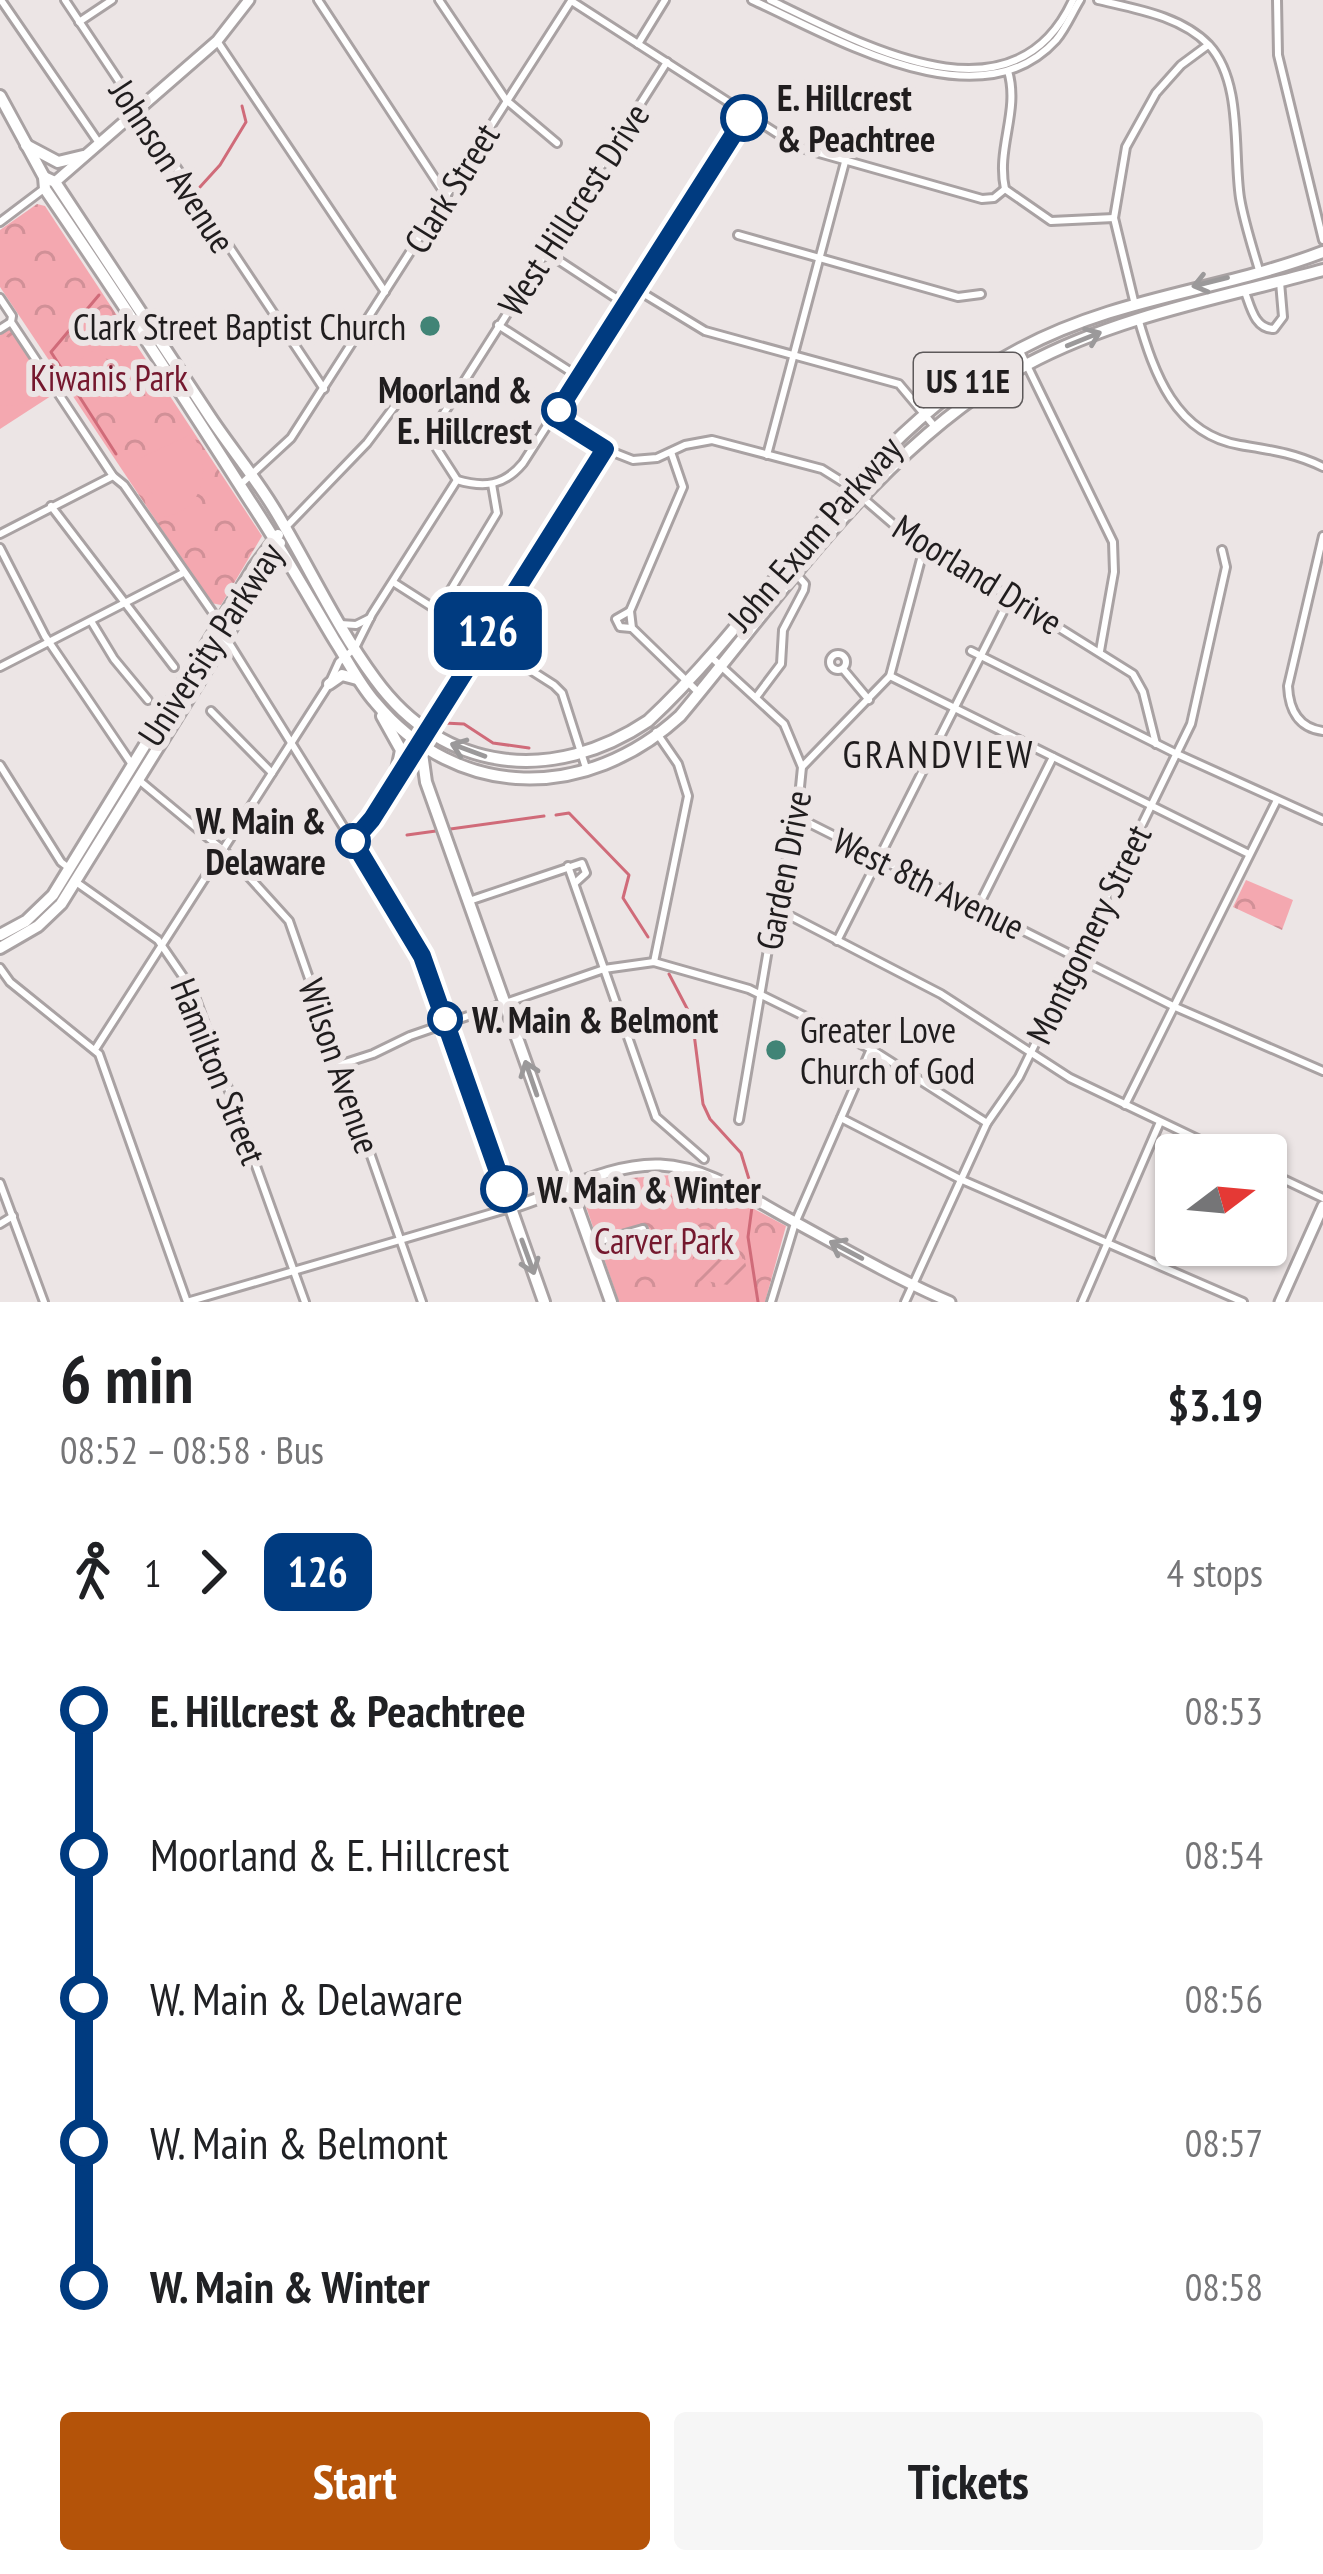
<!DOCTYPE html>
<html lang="en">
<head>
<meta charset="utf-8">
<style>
	:root { --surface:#fff; --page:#f6f6f6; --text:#202124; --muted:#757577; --accent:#b45309 }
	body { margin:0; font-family:"PT Sans Narrow",sans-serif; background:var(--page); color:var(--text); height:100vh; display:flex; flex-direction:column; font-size:45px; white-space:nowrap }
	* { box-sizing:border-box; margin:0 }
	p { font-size:39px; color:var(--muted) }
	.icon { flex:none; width:66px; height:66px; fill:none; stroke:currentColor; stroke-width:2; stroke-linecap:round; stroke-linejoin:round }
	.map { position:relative; height:1302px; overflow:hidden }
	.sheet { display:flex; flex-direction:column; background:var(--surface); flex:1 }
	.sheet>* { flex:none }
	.badge { padding:0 24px; border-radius:18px; font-size:42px; line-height:78px }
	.needle { width:78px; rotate:74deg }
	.buttons { position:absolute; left:1155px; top:1134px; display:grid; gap:24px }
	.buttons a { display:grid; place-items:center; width:132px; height:132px; border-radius:12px; background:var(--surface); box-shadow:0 3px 9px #0004; font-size:60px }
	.map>.badge { position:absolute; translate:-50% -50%; box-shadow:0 0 0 6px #fff }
	.legs { display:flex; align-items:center; gap:18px; height:132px; padding:0 60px; font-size:39px }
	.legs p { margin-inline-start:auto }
	.head { display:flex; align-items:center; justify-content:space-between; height:204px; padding:0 60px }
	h1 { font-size:66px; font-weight:600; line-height:90px }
	.action { display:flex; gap:24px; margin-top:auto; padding:24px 60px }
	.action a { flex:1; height:138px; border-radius:12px; background:var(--accent); color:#fff; font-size:48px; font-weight:600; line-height:138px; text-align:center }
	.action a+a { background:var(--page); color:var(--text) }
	ul { padding:0 60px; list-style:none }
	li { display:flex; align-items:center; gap:42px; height:144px; font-size:45px }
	li i { display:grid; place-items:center; width:18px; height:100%; margin:0 15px; background:currentColor }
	li i::after { content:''; width:30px; height:30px; margin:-15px; border:9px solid; border-radius:50%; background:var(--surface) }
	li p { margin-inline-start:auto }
	li:first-child i { background:linear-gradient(#0000 50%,currentColor 0) }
	li:last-child i { background:linear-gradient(currentColor 50%,#0000 0) }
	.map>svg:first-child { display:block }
</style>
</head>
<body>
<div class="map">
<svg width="1323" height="1302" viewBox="0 0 1323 1302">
	<defs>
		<pattern id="park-crowns" width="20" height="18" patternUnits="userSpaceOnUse" patternTransform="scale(3)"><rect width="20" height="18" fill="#f4a8b0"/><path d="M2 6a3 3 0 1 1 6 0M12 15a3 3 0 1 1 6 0" fill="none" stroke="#d19097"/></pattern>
		<pattern id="garden-furrows" width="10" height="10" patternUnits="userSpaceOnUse" patternTransform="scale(3)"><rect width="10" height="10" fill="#f4a8b0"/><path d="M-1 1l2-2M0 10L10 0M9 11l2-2" fill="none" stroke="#d19097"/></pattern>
	</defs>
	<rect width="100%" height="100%" fill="#ece5e5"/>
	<g fill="url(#park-crowns)">
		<path d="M 37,204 L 45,206 L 262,536 L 221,605 L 211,603 L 0,287 L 0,230 Z"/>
		<path d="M 10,329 L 54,394 L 0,429 L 0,334 Z"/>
		<path d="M 1246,880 L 1293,900 L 1282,930 L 1233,907 Z"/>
		<path d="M 671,1175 L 711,1186 L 786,1226 L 765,1302 L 619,1302 L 582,1195 L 631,1178 Z"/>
	</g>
	<path fill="url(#garden-furrows)" d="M 696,1247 L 744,1259 L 748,1272 L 744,1288 L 695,1279 L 690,1268 Z"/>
	<g fill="#f4a8b0">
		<path d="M 4,336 L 13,339 L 42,392 L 19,405 L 0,406 L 0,339 Z"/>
		<path d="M 98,347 L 113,369 L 83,390 L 68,368 Z"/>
		<path d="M 192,434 C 212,464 206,510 165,517 L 137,464 L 140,458 Z"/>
	</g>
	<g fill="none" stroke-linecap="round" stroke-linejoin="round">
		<g stroke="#d06b79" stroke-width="3">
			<path d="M 200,187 L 220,165 L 246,122 L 242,106"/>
			<path d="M 99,295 L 51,352 L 116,454"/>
			<path d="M 444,723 L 464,724 L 493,743 L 529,748"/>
			<path d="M 556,815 L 569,813 L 629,875 L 623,898 L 648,937"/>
			<path d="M 407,835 L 544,816"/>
			<path d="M 669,974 L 692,1018 L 703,1104 L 710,1119 L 741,1153 L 752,1189"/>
			<path d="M 752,1207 L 748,1237 L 758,1302"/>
		</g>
		<defs>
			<g id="minor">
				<path d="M 1,0 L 99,143"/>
				<path d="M 65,0 L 324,389"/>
				<path d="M 318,0 L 447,197"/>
				<path d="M 439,0 L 506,100 L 557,143"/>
				<path d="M 752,0 C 834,37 979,125 1056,40 C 1066,28 1072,13 1080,0"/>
				<path d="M 770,0 C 860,43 1013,131 1073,0"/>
				<path d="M 1098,0 C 1136,9 1181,16 1209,45 C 1243,82 1233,152 1240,198 C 1244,222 1252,246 1259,270"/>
				<path d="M 1277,0 L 1278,55 L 1323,240"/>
				<path d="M 573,2 L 798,147 L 982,199 L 994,198 L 1005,189"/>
				<path d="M 79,22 L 112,0"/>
				<path d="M 217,41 L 385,292"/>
				<path d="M 638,44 L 665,0"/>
				<path d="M 1008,71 C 1020,111 996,148 1005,189 L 1051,221 L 1114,218"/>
				<path d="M 0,222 L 45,188"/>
				<path d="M 738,235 L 958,297 L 981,294"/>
				<path d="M 546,252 L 625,304"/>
				<path d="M 636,289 L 705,331 L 899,384 L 935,427"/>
				<path d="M 1245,292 C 1251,308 1255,329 1274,329 L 1283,317 L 1280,282"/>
				<path d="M 0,298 L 12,316 L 11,322 L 113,476 L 124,485 L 220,623"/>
				<path d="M 1135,305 L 1114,218 L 1126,147 L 1156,93 L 1181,65 L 1208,45"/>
				<path d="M 1138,318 C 1154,373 1175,434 1240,445 C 1270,450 1295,453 1323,467"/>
				<path d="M 498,325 L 579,377"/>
				<path d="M 0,329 L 11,322"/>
				<path d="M 1019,349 L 1113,542 L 1114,572 L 1100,651"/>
				<path d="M 554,417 L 605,449 L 633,460 L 657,458 L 685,445 L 712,440 L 822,469 L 849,486 L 893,524 L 1133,674 L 1143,692 L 1156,744"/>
				<path d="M 671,452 L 683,487 L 630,611 L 632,628 L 699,693"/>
				<path d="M 767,455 L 845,162"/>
				<path d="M 457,480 L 437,449 L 439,421 L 667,62"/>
				<path d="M 457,480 C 484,488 504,486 523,463 L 747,114"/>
				<path d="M 240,485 L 291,438 L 571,1"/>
				<path d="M 51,506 L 174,667"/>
				<path d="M 286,527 L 367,443 L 409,387 L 422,387 L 448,403"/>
				<path d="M 0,534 L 113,476"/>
				<path d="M 1323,536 L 1288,686 C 1289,709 1298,728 1323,731"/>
				<path d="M 0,548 L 45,636 L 131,763"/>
				<path d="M 393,582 L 554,685 L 562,693 L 586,768"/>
				<path d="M 438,611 L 497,513 L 492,484"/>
				<path d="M 630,611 L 616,619 L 620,627 L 631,628"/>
				<path d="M 91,621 L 114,659 L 148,700"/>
				<path d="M 340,624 L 356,625 L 370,618"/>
				<path d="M 226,638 L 351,839"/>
				<path d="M 971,651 L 1177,754 L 1323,820"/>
				<circle cx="838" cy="662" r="8"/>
				<path d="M 710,656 L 784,724 L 802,767 L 797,817 L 775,908 L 739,1120"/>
				<path d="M 0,667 L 183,573"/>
				<path d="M 843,669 L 869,700"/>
				<path d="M 890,676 L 1249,854"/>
				<path d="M 757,696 L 781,664 L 783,630 L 804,590 L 805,584 L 797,575"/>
				<path d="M 211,711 L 272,773"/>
				<path d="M 429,728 L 605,450"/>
				<path d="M 0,765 L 61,862 L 70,869"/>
				<path d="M 802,767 L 890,676 L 925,544"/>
				<path d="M 140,781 L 230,856 L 289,921 L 422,1302"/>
				<path d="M 797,817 L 1173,1006 L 1323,1071"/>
				<path d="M 568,866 L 656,1117 L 704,1159"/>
				<path d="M 76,882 L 158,940 L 193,991 L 305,1302"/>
				<path d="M 469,901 L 582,863 L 586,873 L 575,883"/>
				<path d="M 978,907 L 1053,757"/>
				<path d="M 775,908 L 941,994 L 1070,1078 L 1231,1155"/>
				<path d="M 837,941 L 1011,596"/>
				<path d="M 654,962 L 688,796 L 678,764 L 656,732"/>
				<path d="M 0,968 L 10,982 L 99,1054 L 187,1302 L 510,1208"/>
				<path d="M 96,1048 L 329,684 L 339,662 L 355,648 L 372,614 L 457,480"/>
				<path d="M 339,1065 L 373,1054 L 410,1036 L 604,969 L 654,962 L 749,989 L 871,1049 L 987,1123"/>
				<path d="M 1125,1105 L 1277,800"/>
				<path d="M 841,1118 L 960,1179 L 1243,1302"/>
				<path d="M 1266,1171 L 1323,1198"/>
				<path d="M 0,1183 L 44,1302"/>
				<path d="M 0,1224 L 13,1216"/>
				<path d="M 590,1244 L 643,1229"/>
				<path d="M 771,1302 L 795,1223 L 871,1049"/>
				<path d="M 905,1302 L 987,1123 L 1019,1077 L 1191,724 L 1226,567 L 1222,550"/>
				<path d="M 1082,1302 L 1160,1122"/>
			</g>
			<g id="secondary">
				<path d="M 55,182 L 217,41 L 249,0"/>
				<path d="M 510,1208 C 558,1194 609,1163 660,1165 C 709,1167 753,1200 795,1222 C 846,1250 897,1279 950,1302"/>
				<path d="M 1280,1302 L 1323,1206"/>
			</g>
			<g id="primary">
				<path d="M 0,96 L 44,177 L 45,189 C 115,291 183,396 250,501 C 280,546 307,594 335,641 C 348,661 359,684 375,702 C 458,802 587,801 680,716 C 783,593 883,443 1026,365 C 1117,316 1224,297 1323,270"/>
				<path d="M 26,145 L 58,162 L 83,156"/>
				<path d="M 44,177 L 55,182 C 107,260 158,339 210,417 C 230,447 254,476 273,507 C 308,564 335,625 375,679 C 444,774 554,784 648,721 C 778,600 858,434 1020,349 C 1120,296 1221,291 1323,252"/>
				<path d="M 329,684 L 342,675 L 357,679"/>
				<path d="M 382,716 L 401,750 L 397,770"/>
				<path d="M 424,738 L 372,819 L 353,841 L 422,956 L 544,1302"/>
				<path d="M 421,746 L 426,782 L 611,1302"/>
				<path d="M 0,935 L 26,921 L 53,895 L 254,567 L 278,535"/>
				<path d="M 0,948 L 38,926 L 61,904 L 226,638 L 280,543"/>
			</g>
		</defs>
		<use href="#minor" stroke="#a9a2a3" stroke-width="12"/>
		<use href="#secondary" stroke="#a9a2a3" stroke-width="15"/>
		<use href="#primary" stroke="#a9a2a3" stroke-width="16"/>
		<use href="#minor" stroke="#fff" stroke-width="6"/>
		<use href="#secondary" stroke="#fff" stroke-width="9"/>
		<use href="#primary" stroke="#fff" stroke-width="10"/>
	</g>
	<defs><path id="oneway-shaft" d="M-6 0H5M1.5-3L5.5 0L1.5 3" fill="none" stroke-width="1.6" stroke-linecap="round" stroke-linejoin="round" transform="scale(3)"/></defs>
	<g stroke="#9b999a">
		<use href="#oneway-shaft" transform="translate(1210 282) rotate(166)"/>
		<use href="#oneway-shaft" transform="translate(1084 339) rotate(-22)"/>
		<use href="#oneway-shaft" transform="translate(468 750) rotate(-160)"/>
		<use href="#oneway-shaft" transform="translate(531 1078) rotate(-109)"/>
		<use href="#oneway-shaft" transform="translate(846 1250) rotate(-152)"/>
		<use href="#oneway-shaft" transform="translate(528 1257) rotate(70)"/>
	</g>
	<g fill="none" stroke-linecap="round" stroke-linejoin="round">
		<defs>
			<path id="line-1" d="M 504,1189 L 422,956 L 353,841 L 372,819 L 605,449 L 554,417 L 744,118"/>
		</defs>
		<use href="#line-1" stroke="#fff" stroke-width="27"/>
		<use href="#line-1" stroke="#003b80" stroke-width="18"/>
	</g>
	<g fill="#fff" stroke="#003b80" stroke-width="6">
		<circle cx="744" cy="118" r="21"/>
		<circle cx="559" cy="410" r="15"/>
		<circle cx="353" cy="841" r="15"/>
		<circle cx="445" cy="1019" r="15"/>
		<circle cx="504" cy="1189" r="21"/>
	</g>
	<g fill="#418476" stroke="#ece5e5" stroke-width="4.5">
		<circle cx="430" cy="326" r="12"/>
		<circle cx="776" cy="1050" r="12"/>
	</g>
	<g text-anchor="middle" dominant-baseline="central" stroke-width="12" stroke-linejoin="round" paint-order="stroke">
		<rect fill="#ece5e5" stroke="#5d595a" stroke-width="3" x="914" y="353" width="108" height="54" rx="9"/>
		<g font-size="33" font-weight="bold" fill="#201d1e">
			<text x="968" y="380">US 11E</text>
		</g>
		<g font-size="36" font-weight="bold" fill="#201d1e" stroke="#ece5e5" text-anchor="start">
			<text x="777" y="97">E. Hillcrest<tspan x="777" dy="41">&amp; Peachtree</tspan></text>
			<text x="532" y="389" text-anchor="end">Moorland &amp;<tspan x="532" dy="41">E. Hillcrest</tspan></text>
			<text x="326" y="820" text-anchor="end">W. Main &amp;<tspan x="326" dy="41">Delaware</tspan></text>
			<text x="472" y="1019">W. Main &amp; Belmont</text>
			<text x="537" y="1189">W. Main &amp; Winter</text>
		</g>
		<g font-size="36" fill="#201d1e" stroke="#ece5e5">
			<text transform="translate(173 166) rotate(57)">Johnson Avenue</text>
			<text transform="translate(451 188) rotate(-58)">Clark Street</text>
			<text transform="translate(573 209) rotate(-57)">West Hillcrest Drive</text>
			<text transform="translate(814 533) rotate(-49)">John Exum Parkway</text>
			<text transform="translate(978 574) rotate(32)">Moorland Drive</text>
			<text transform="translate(210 644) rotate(-57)">University Parkway</text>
			<text transform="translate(783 870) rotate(-79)">Garden Drive</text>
			<text transform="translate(929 883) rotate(26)">West 8th Avenue</text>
			<text transform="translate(1088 934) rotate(-64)">Montgomery Street</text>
			<text transform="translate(340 1066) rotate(71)">Wilson Avenue</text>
			<text transform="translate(219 1071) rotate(68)">Hamilton Street</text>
		</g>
		<g font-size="36" fill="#201d1e" stroke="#ece5e5" text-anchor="end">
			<text x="406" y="326">Clark Street Baptist Church</text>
			<text x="800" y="1029" text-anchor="start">Greater Love<tspan x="800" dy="41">Church of God</tspan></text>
		</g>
		<g font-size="36" fill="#75182e" stroke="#ece5e5">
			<text x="109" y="377">Kiwanis Park</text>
			<text x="664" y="1240">Carver Park</text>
		</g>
		<g font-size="39" letter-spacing="3" fill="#201d1e" stroke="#ece5e5">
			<text x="939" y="753">GRANDVIEW</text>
		</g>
	</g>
</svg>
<div class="buttons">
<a><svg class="needle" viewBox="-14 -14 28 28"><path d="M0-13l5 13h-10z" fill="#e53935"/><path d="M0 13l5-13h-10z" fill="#757577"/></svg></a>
</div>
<b class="badge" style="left:488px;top:631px;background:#003b80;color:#fff">126</b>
</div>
<section class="sheet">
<div class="head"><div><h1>6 min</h1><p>08:52 – 08:58 · Bus</p></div><b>$3.19</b></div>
<div class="legs"><svg class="icon" aria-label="walk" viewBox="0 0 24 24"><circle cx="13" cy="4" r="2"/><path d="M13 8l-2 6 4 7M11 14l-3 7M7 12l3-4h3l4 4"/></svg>1<svg class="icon" aria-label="forward" viewBox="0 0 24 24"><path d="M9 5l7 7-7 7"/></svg><b class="badge" style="background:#003b80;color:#fff">126</b><p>4 stops</p></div>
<ul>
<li><i style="color:#003b80"></i><b>E. Hillcrest &amp; Peachtree</b><p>08:53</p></li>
<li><i style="color:#003b80"></i><span>Moorland &amp; E. Hillcrest</span><p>08:54</p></li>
<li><i style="color:#003b80"></i><span>W. Main &amp; Delaware</span><p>08:56</p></li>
<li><i style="color:#003b80"></i><span>W. Main &amp; Belmont</span><p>08:57</p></li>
<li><i style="color:#003b80"></i><b>W. Main &amp; Winter</b><p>08:58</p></li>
</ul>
<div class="action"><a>Start</a><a>Tickets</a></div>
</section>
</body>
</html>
